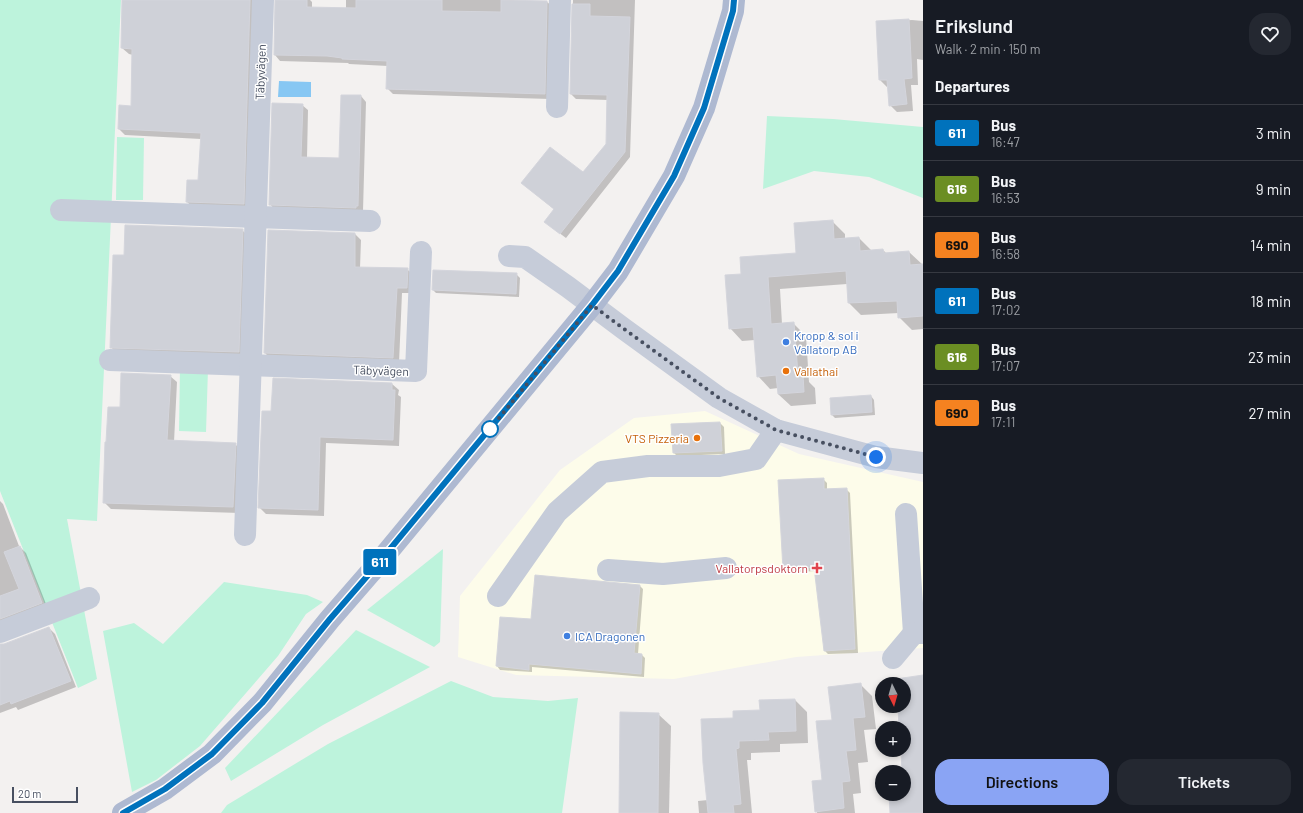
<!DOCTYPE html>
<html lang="en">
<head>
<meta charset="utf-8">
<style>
	:root { --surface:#171b24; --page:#242831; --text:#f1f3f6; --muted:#9ea1a6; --line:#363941; --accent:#8aa4f4 }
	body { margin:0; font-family:Barlow,sans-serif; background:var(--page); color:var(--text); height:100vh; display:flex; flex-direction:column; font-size:15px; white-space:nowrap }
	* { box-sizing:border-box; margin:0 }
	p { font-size:13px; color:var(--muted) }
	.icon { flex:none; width:22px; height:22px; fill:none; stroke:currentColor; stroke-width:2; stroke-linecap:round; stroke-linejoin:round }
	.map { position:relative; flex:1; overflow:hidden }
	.panel { display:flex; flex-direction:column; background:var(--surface); width:380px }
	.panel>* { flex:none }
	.badge { padding:0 8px; border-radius:3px; font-size:14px; line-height:26px }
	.needle { width:26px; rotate:175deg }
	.tools { position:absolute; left:875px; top:677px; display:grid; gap:8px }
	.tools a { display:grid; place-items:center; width:36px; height:36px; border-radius:50%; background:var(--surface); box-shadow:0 2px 6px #0003; font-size:20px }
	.scale { position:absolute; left:12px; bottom:10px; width:66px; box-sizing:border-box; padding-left:4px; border:2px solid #474f60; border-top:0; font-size:11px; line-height:14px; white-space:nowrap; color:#474f60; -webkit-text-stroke:3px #fff; paint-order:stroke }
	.you { position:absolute; width:20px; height:20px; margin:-10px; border:3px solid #fff; border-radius:50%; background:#1a73e8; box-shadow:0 0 0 6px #1a73e833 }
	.map>.badge { position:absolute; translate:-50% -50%; box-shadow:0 0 0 2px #fff }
	h2 { padding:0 12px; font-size:15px; line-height:36px }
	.round { display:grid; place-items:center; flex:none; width:42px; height:42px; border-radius:16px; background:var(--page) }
	.overview { display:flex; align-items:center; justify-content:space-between; height:68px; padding:0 12px }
	h1 { font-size:19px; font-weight:600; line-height:30px }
	.button { display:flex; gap:8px; margin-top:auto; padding:8px 12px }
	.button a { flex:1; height:46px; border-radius:16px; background:var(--accent); color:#111; font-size:16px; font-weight:600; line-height:46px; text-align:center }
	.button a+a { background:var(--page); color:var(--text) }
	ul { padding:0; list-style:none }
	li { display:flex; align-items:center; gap:12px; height:56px; padding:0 12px; border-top:1px solid var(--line) }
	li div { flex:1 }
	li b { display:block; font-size:15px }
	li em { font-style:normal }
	li .badge { min-width:44px; font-weight:700; text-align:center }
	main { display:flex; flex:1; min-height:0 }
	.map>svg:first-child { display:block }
</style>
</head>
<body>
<main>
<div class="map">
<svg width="923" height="813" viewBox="0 0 923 813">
	<rect width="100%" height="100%" fill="#f3f1f0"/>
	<path fill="#fdfcea" d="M 705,411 L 799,454 L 923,482 L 923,648 L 796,657 L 674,679 L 516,675 L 458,657 L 460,596 L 560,470 L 634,418 Z"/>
	<g fill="#bdf3dc">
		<path d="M 0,0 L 121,0 L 97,521 L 67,519 L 97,679 L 78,688 L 0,491 Z"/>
		<path d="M 767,116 L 833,119 L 923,127 L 923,198 L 869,177 L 814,171 L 763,189 Z"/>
		<path d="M 117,137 L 144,138 L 143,200 L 116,200 Z"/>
		<path d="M 180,368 L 208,369 L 206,432 L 179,431 Z"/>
		<path d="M 443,549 L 440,642 L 434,647 L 367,610 Z"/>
		<path d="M 224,582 L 307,595 L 323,602 L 306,614 L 278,656 L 200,746 L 156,780 L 132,792 L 103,631 L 134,623 L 163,644 Z"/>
		<path d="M 356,630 L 430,667 L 323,725 L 231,781 L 225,768 Z"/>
		<path d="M 451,681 L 493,697 L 548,701 L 578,698 L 562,813 L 221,813 L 227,805 L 328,744 Z"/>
	</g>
	<path fill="#87c7f3" d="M 279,81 L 311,82 L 311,97 L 278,97 Z"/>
	<g fill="#0003">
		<path d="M 124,0 L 259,0 L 250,210 L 194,208 L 187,202 L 199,181 L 201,139 L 125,135 L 119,129 L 132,107 L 133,55 L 129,54 L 122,48 Z"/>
		<path d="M 276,0 L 310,0 L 312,2 L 312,8 L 346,9 L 346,0 L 513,0 L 547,2 L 553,7 L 550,99 L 393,94 L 387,88 L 388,66 L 349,64 L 348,63 L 280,61 L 275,55 Z"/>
		<path d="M 573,0 L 635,0 L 630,157 L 566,238 L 550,226 L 555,210 L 522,183 L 583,174 L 607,145 L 608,100 L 576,99 L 571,94 Z"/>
		<path d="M 912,20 L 923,21 L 923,60 L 917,59 L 918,85 L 911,85 L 913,111 L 897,112 L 890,105 L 889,87 L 887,87 L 880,80 L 877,22 Z"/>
		<path d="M 361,96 L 366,102 L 363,211 L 275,210 L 270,204 L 302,105 L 308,110 L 307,158 L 340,159 Z"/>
		<path d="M 832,221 L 845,234 L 845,239 L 859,238 L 872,251 L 883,250 L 887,254 L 909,252 L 923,265 L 923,329 L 912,330 L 899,317 L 899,313 L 861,315 L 849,303 L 847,284 L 780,289 L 782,324 L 793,323 L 806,336 L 809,382 L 815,388 L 816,404 L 791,406 L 778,394 L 778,388 L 770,389 L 758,376 L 755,340 L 742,341 L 730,328 L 742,275 L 797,254 Z"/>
		<path d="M 242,230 L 249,237 L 245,358 L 117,354 L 111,347 L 125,256 Z"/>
		<path d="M 355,234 L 361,240 L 360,268 L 407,269 L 413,275 L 412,293 L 402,293 L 399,363 L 270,358 L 265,353 Z"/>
		<path d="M 516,274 L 520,278 L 519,297 L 436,293 L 433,290 Z"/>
		<path d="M 170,376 L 177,382 L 174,442 L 235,444 L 242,451 L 240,513 L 111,509 L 104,502 L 121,408 Z"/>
		<path d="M 274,379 L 392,384 L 399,390 L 398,395 L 401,397 L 399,446 L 326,443 L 324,516 L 266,514 L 259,507 L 272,412 Z"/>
		<path d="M 871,396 L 874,400 L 875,415 L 835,418 L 832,415 Z"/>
		<path d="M 720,423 L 724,427 L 725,454 L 677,456 L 674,453 L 672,425 Z"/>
		<path d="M 823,479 L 827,483 L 827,490 L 846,489 L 850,493 L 858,653 L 828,654 L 825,651 L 815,571 L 787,573 L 784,569 Z"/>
		<path d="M 0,501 L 3,504 L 19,546 L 26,553 L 48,609 L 0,628 Z"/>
		<path d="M 536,576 L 640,586 L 643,589 L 638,654 L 642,655 L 645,658 L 644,677 L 532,667 L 532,672 L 500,670 L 497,666 L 501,618 L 532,620 Z"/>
		<path d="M 49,628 L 55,634 L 76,687 L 18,710 L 16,707 L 0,713 L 0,645 L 5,645 Z"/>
		<path d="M 860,684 L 872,696 L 876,729 L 864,730 L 868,762 L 858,763 L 861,793 L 853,794 L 855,813 L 817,813 L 813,782 L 823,781 L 833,720 Z"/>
		<path d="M 795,700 L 807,712 L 808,743 L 780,744 L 780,752 L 751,753 L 751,760 L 747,760 L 752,813 L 699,813 L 698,801 L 708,800 L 734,719 Z"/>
		<path d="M 658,714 L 671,726 L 669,813 L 620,813 Z"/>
	</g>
	<g fill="#cfd1d8" stroke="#d4d5dc">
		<path d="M 122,0 L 250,0 L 244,204 L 186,202 L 187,180 L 198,180 L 201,133 L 118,129 L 119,105 L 131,106 L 132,49 L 121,48 Z"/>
		<path d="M 275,0 L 307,0 L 307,7 L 356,8 L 356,0 L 442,0 L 442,11 L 501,12 L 501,0 L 547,1 L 545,94 L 386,89 L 387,61 L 342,59 L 342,58 L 327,56 L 274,55 Z"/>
		<path d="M 572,4 L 590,4 L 590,16 L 630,17 L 625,152 L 560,234 L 544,222 L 554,209 L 521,183 L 550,147 L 583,172 L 606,144 L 607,95 L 570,94 Z"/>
		<path d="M 909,19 L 912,78 L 904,79 L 907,104 L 889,106 L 887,80 L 879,80 L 876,21 Z"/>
		<path d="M 341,95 L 361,95 L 358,206 L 356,206 L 356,208 L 269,205 L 272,103 L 303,104 L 301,157 L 339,158 Z"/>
		<path d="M 833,220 L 834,239 L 859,237 L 860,251 L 883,249 L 884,253 L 909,251 L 910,265 L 923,264 L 923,316 L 898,318 L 897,301 L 848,303 L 846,271 L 768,277 L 771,324 L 794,322 L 798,375 L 803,374 L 804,392 L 778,394 L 776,375 L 757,377 L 753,327 L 729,329 L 725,275 L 741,274 L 740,257 L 796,253 L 794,223 Z"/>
		<path d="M 125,225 L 243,229 L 239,352 L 110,348 L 113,255 L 124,255 Z"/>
		<path d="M 268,230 L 355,233 L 355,267 L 408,268 L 407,288 L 397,288 L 393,358 L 264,353 Z"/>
		<path d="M 433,270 L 517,273 L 516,294 L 432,290 Z"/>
		<path d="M 121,373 L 171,375 L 167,440 L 236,443 L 233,507 L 103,503 L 105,442 L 106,442 L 108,407 L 120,407 Z"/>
		<path d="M 273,378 L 392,383 L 392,390 L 395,390 L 393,440 L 320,437 L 318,510 L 258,508 L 262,411 L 271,411 Z"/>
		<path d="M 871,395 L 872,412 L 831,415 L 830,398 Z"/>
		<path d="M 720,422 L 722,451 L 673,453 L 671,424 Z"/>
		<path d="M 824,478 L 824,489 L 847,488 L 855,649 L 824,651 L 814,567 L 783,570 L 778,480 Z"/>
		<path d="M 20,546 L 42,603 L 0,619 L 0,596 L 19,589 L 4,552 Z"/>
		<path d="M 535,575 L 640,585 L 634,653 L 642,654 L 641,674 L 529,664 L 529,670 L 496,666 L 500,617 L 531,619 Z"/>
		<path d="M 49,627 L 71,681 L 11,704 L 10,701 L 0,705 L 0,644 L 4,644 Z"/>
		<path d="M 923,675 L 923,813 L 890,813 L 889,794 L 904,794 L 904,772 L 902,772 L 901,750 L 904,750 L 904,728 L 899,728 L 898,706 L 904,706 L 904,684 L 896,684 L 896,679 Z"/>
		<path d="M 861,683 L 865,717 L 853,718 L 856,750 L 846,751 L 850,781 L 842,782 L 844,808 L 815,812 L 812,781 L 822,780 L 816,721 L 832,720 L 828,687 Z"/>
		<path d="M 795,699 L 796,731 L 768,732 L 769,740 L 739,741 L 739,748 L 736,749 L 741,804 L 733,805 L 734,813 L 708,813 L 703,763 L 701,719 L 733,718 L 733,711 L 760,710 L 759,700 Z"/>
		<path d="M 620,712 L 659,713 L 658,813 L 619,813 Z"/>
	</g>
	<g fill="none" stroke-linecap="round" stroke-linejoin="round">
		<g stroke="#c6ccd9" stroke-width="22">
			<path d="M 557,107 L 560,0"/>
			<path d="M 61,210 L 370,221"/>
			<path d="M 509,256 L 525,257 L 568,287 L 624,329 L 719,398 L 776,430 L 876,457 L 923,463"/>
			<path d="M 110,360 L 416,371 L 421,252"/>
			<path d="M 906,514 L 914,633 L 923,633"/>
			<path d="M 245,535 L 263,0"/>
			<path d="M 608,570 L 663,574 L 726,568"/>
			<path d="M 498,596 L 557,512 L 602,472 L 648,466 L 719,466 L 756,459 L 776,430"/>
			<path d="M 0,632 L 89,598"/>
			<path d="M 893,658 L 914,633"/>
		</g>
		<path stroke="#aeb9d1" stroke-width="22" d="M 123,813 L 165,789 L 212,754 L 262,703 L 330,619 L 376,566 L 592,305 L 618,271 L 674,176 L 704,108 L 733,11 L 734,0"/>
	</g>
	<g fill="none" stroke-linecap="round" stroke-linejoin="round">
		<defs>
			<path id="line" d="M 123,813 L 165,789 L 212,754 L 262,703 L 330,619 L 376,566 L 592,305 L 618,271 L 674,176 L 704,108 L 733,11 L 734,0"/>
		</defs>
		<use href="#line" stroke="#fff" stroke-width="9"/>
		<use href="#line" stroke="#0072bc" stroke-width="6"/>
		<path stroke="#474f60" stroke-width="4" stroke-dasharray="0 7.2" d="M 490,429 L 592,305 L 624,329 L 719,398 L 776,430 L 876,457"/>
	</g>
	<g fill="#3f7fe0" stroke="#fff" stroke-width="1.5">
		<circle cx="786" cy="342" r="4"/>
		<circle cx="567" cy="636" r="4"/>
	</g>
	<g fill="#e8710a" stroke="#fff" stroke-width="1.5">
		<circle cx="786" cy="371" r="4"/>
		<circle cx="697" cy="438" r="4"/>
	</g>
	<circle fill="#fff" stroke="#0072bc" stroke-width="2" cx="490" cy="429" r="8"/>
	<path fill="#e0444e" stroke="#fff" stroke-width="1.5" d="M815 562h4v4h4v4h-4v4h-4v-4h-4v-4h4z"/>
	<g text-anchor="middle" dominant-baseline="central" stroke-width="3" stroke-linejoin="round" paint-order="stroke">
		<g font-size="12" fill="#474f60" stroke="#fff">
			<text transform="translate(260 72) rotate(-88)">Täbyvägen</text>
			<text transform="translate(381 370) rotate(2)">Täbyvägen</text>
		</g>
		<g font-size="12" fill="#366cbe" stroke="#fff" text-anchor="start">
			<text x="794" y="335">Kropp &amp; sol i<tspan x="794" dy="14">Vallatorp AB</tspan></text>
			<text x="575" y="636">ICA Dragonen</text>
		</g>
		<g font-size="12" fill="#c56008" stroke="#fff" text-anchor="start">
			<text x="794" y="371">Vallathai</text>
			<text x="689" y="438" text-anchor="end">VTS Pizzeria</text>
		</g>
		<g font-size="12" fill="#be3a42" stroke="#fff" text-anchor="end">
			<text x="808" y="568">Vallatorpsdoktorn</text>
		</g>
	</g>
</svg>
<div class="tools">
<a><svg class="needle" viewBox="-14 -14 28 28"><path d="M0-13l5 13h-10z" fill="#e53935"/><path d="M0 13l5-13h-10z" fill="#9ea1a6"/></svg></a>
<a>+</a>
<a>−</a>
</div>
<div class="scale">20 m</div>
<div class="you" style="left:876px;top:457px"></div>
<b class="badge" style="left:380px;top:562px;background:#0072bc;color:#fff">611</b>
</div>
<section class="panel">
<div class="overview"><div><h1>Erikslund</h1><p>Walk · 2 min · 150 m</p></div><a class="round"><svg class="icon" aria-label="heart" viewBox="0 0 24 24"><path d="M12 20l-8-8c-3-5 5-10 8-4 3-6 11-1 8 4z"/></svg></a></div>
<h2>Departures</h2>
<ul>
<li><span class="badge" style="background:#0072bc;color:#fff">611</span><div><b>Bus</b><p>16:47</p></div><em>3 min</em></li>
<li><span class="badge" style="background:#6b8e23;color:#fff">616</span><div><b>Bus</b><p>16:53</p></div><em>9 min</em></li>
<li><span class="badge" style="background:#f58220;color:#111">690</span><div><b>Bus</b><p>16:58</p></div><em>14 min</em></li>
<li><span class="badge" style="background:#0072bc;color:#fff">611</span><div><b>Bus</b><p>17:02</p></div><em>18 min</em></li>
<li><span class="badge" style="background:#6b8e23;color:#fff">616</span><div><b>Bus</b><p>17:07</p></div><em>23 min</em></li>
<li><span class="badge" style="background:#f58220;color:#111">690</span><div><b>Bus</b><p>17:11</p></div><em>27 min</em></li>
</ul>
<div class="button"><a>Directions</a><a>Tickets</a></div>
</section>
</main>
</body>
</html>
